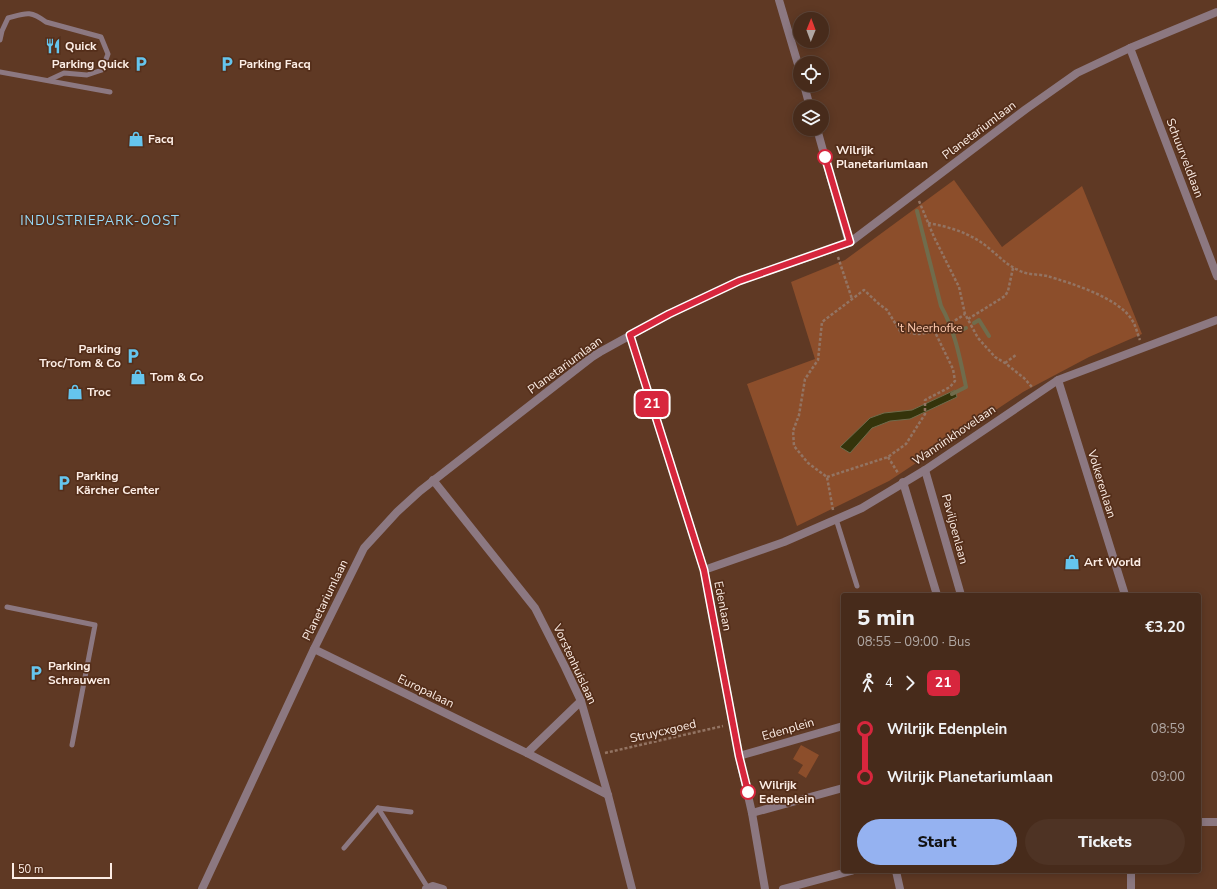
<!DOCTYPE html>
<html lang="en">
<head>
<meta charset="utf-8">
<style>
	:root { --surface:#472b1b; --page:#4e3324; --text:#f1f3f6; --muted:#b0a7a3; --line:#5f473a; --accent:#95b2f1 }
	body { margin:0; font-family:"Nunito Sans",sans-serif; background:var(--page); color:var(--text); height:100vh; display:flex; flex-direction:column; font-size:15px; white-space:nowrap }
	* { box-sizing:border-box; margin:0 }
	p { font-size:13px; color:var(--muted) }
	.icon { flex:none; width:22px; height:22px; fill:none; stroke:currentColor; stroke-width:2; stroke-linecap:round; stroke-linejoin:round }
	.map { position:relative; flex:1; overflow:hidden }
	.details { position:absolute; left:841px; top:593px; width:360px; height:280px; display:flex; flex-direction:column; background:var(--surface); border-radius:4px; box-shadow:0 2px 10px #0003,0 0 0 1px var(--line) }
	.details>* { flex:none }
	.badge { padding:0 8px; border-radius:6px; font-size:14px; line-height:26px }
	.needle { width:26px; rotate:1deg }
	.tools { position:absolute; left:793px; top:12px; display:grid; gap:8px }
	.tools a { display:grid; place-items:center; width:36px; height:36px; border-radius:50%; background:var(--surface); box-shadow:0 2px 10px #0003,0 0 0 1px var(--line); font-size:20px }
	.scale { position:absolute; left:12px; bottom:10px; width:100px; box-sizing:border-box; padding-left:4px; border:2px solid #fcede5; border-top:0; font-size:11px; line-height:14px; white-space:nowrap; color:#fcede5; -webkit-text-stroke:3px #542e1a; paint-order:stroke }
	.map>.badge { position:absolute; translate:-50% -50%; box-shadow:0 0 0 2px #fff }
	.legs { display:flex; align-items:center; gap:6px; height:44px; padding:0 16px; font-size:13px }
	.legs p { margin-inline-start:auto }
	.headline { display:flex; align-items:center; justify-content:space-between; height:68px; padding:0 16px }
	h1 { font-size:22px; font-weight:800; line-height:30px }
	.button { display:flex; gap:8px; margin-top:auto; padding:8px 16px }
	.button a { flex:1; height:46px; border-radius:24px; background:var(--accent); color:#111; font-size:16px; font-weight:800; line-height:46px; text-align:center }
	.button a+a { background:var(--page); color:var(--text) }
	ul { padding:0 16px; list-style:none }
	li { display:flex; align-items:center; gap:14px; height:48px; font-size:15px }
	li i { display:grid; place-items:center; width:6px; height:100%; margin:0 5px; background:currentColor }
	li i::after { content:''; width:10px; height:10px; margin:-5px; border:3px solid; border-radius:50%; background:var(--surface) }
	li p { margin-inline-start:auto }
	li:first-child i { background:linear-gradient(#0000 50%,currentColor 0) }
	li:last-child i { background:linear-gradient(currentColor 50%,#0000 0) }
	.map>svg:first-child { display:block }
</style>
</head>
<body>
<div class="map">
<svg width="1217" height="889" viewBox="0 0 1217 889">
	<rect width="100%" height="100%" fill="#5f3924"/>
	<g fill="#8c4e2b">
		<path d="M 954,180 L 1002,247 L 1082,186 L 1142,334 L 1089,357 L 1023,392 L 889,481 L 797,526 L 747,384 L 815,359 L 791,282 L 845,260 Z"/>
		<path d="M 801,745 L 819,755 L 806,778 L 798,773 L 803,765 L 793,759 Z"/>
	</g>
	<path fill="#34340b" stroke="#706c4c" d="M 955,390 L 957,397 L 910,419 L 890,421 L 872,428 L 850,453 L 840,447 L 870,418 L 884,413 L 912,410 Z"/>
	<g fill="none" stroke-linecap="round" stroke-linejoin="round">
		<g stroke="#706c4c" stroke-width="4">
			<path d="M 917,211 L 941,306 C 955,331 960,358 966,387 L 952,394"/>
			<path d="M 974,323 L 979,320 L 989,336"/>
			<path d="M 954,333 L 966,328"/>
		</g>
		<g stroke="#937463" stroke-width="2.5" stroke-dasharray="3 2" stroke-linecap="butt">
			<path d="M 919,201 L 934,237 L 959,287 L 965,314 L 978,338 L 995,357 L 1005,363 L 1024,378 L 1032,387"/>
			<path d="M 928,223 C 951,227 973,234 991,250 C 1002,259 1007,265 1020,271 C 1028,275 1038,274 1047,276 C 1071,283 1119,298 1132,320 C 1136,326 1137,333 1140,340"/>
			<path d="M 838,257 L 852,299"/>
			<path d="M 968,319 L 1005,296 L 1008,291 L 1013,268"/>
			<path d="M 1005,363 L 1016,355"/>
			<path d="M 888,457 L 898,473"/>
			<path d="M 827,477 L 888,457 L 906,444 L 925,414 L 925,400 L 950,387 L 955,381 L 953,369 L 934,330"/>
			<path d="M 833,510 L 827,477 L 808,463 L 794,446 L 793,431 L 799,415 L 805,379 L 818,360 L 822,322 L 864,290 L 879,304 L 887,310 L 900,331 C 906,332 913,334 919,334 C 935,333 952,323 965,314"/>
			<path d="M 605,753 L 723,726"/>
		</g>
		<g stroke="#8c7881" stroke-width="5">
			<path d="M 0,40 L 2,31 L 8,18 C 26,13 30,10 46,22 L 101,37 L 108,54 L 102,70 L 87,75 L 64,73 L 49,80"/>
			<path d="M 0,72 L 110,92"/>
			<path d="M 836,519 L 857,586"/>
			<path d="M 7,607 L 95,625 L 72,745"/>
			<path d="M 378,808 L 411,812"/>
			<path d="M 344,848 L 378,808 L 428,888"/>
		</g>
		<g stroke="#8c7881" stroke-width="8">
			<path d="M 779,0 L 800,71"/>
			<path d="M 1130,48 L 1217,276"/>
			<path d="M 804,85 L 810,107"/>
			<path d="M 817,129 L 849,243"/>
			<path d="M 630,335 L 704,570 L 739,756 L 752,813 L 765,889"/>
			<path d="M 1058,380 L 1125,595"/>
			<path d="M 925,470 L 961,595"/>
			<path d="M 433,480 L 535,608 L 565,667 L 581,701 L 608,795 L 632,889"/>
			<path d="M 903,482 L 937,595"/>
			<path d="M 704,570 L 784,542 L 862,508 L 925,470 L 1058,380 L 1217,320"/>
			<path d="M 314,649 L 527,753 L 608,795"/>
			<path d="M 527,753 L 581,701"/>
			<path d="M 739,756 L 843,726"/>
			<path d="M 752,813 L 843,788"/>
			<path d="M 1199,822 L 1217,822"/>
			<path d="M 896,871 L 900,889"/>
			<path d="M 202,889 L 314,649 L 364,548 L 397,512 L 420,491 L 592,357 L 600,352 L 669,314 L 739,281 L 849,243 L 1026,109 L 1077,73 L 1130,48 L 1217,12"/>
			<path d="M 426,889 L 433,886 L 443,889"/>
			<path d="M 783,889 L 851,871"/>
			<path d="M 1131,889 L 1131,871"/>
		</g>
	</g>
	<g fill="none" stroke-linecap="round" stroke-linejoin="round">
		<defs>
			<path id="line-1" d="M 748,792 L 739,756 L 704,570 L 630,335 L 669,314 L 739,281 L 850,242 L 825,157"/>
		</defs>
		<use href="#line-1" stroke="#fff" stroke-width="9"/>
		<use href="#line-1" stroke="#d7263d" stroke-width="6"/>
	</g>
	<defs>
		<symbol id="restaurant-bare" viewBox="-9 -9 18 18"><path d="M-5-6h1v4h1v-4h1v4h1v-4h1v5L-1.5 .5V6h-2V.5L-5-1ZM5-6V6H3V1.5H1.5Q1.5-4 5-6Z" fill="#65c5ee" stroke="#542e1a" stroke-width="2.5" paint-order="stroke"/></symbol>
		<symbol id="parking-bare" viewBox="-9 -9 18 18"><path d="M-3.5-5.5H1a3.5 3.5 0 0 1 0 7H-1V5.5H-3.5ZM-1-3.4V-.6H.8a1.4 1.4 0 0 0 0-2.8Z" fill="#65c5ee" stroke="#542e1a" stroke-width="2.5" paint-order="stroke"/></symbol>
		<symbol id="shop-bare" viewBox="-9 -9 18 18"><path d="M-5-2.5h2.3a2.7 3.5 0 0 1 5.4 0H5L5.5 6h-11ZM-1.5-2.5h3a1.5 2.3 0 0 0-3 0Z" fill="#65c5ee" stroke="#542e1a" stroke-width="2.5" paint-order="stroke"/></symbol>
	</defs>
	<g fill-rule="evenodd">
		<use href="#restaurant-bare" x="42" y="35" width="22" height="22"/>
		<use href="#parking-bare" x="130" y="53" width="22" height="22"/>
		<use href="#parking-bare" x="216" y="53" width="22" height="22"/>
		<use href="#shop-bare" x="125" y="128" width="22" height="22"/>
		<use href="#parking-bare" x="122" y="345" width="22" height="22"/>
		<use href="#shop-bare" x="127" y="366" width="22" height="22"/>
		<use href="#shop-bare" x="64" y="381" width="22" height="22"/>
		<use href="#parking-bare" x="53" y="472" width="22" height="22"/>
		<use href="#shop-bare" x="1061" y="551" width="22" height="22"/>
		<use href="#parking-bare" x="25" y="662" width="22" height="22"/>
	</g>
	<g fill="#fff" stroke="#d7263d" stroke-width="2">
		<circle cx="825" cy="157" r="7"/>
		<circle cx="748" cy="792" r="7"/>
	</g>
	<g text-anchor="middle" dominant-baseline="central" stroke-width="3.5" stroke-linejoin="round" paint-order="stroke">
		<g font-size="12" font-weight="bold" fill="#fcede5" stroke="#542e1a" text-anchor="start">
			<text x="65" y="46">Quick</text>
			<text x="129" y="64" text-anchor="end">Parking Quick</text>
			<text x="239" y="64">Parking Facq</text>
			<text x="148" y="139">Facq</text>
			<text x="121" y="349" text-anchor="end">Parking<tspan x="121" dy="14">Troc/Tom &amp; Co</tspan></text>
			<text x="150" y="377">Tom &amp; Co</text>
			<text x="87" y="392">Troc</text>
			<text x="76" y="476">Parking<tspan x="76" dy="14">Kärcher Center</tspan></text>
			<text x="1084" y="562">Art World</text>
			<text x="48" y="666">Parking<tspan x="48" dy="14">Schrauwen</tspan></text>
		</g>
		<g font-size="12" fill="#fcede5" stroke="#542e1a">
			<text transform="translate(979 130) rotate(-37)">Planetariumlaan</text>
			<text transform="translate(1185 158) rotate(69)">Schuurveldlaan</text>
			<text transform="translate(565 365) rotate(-36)">Planetariumlaan</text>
			<text transform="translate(954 435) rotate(-34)">Wanninkhovelaan</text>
			<text transform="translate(1102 484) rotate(73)">Volkerenlaan</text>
			<text transform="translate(955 529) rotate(75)">Paviljoenlaan</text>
			<text transform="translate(325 600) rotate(-64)">Planetariumlaan</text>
			<text transform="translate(723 606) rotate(79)">Edenlaan</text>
			<text transform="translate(575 664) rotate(65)">Vorstenhuislaan</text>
			<text transform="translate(426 691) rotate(26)">Europalaan</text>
			<text transform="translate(788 729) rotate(-16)">Edenplein</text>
			<text transform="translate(663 731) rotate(-13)">Struycxgoed</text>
		</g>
		<g font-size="12" font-weight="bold" fill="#fcede5" stroke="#542e1a" text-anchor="start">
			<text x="836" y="150">Wilrijk<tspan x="836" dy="14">Planetariumlaan</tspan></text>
			<text x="759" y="785">Wilrijk<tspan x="759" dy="14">Edenplein</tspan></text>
		</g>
		<g font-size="12" fill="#fec9ae" stroke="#542e1a">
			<text x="930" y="328">'t Neerhofke</text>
		</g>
		<g font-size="13" letter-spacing="1" fill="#98dbfa" stroke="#542e1a">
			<text x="100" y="221">INDUSTRIEPARK-OOST</text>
		</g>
	</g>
</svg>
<div class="tools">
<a><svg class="needle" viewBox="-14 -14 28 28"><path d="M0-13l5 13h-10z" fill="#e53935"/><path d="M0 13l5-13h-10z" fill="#b0a7a3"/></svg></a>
<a><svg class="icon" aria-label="locate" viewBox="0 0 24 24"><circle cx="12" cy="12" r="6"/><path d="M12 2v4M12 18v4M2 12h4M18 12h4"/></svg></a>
<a><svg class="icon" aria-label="layers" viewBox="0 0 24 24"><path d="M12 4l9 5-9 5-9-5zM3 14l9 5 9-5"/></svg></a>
</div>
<div class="scale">50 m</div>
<b class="badge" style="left:652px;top:404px;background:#d7263d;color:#fff">21</b>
<section class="details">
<div class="headline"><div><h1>5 min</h1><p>08:55 – 09:00 · Bus</p></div><b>€3.20</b></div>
<div class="legs"><svg class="icon" aria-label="walk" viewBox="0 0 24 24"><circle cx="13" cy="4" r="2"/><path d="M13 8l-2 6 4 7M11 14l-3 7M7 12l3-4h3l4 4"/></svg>4<svg class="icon" aria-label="forward" viewBox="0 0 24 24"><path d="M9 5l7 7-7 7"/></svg><b class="badge" style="background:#d7263d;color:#fff">21</b></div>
<ul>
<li><i style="color:#d7263d"></i><b>Wilrijk Edenplein</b><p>08:59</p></li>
<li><i style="color:#d7263d"></i><b>Wilrijk Planetariumlaan</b><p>09:00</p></li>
</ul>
<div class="button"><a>Start</a><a>Tickets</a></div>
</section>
</div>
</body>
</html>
